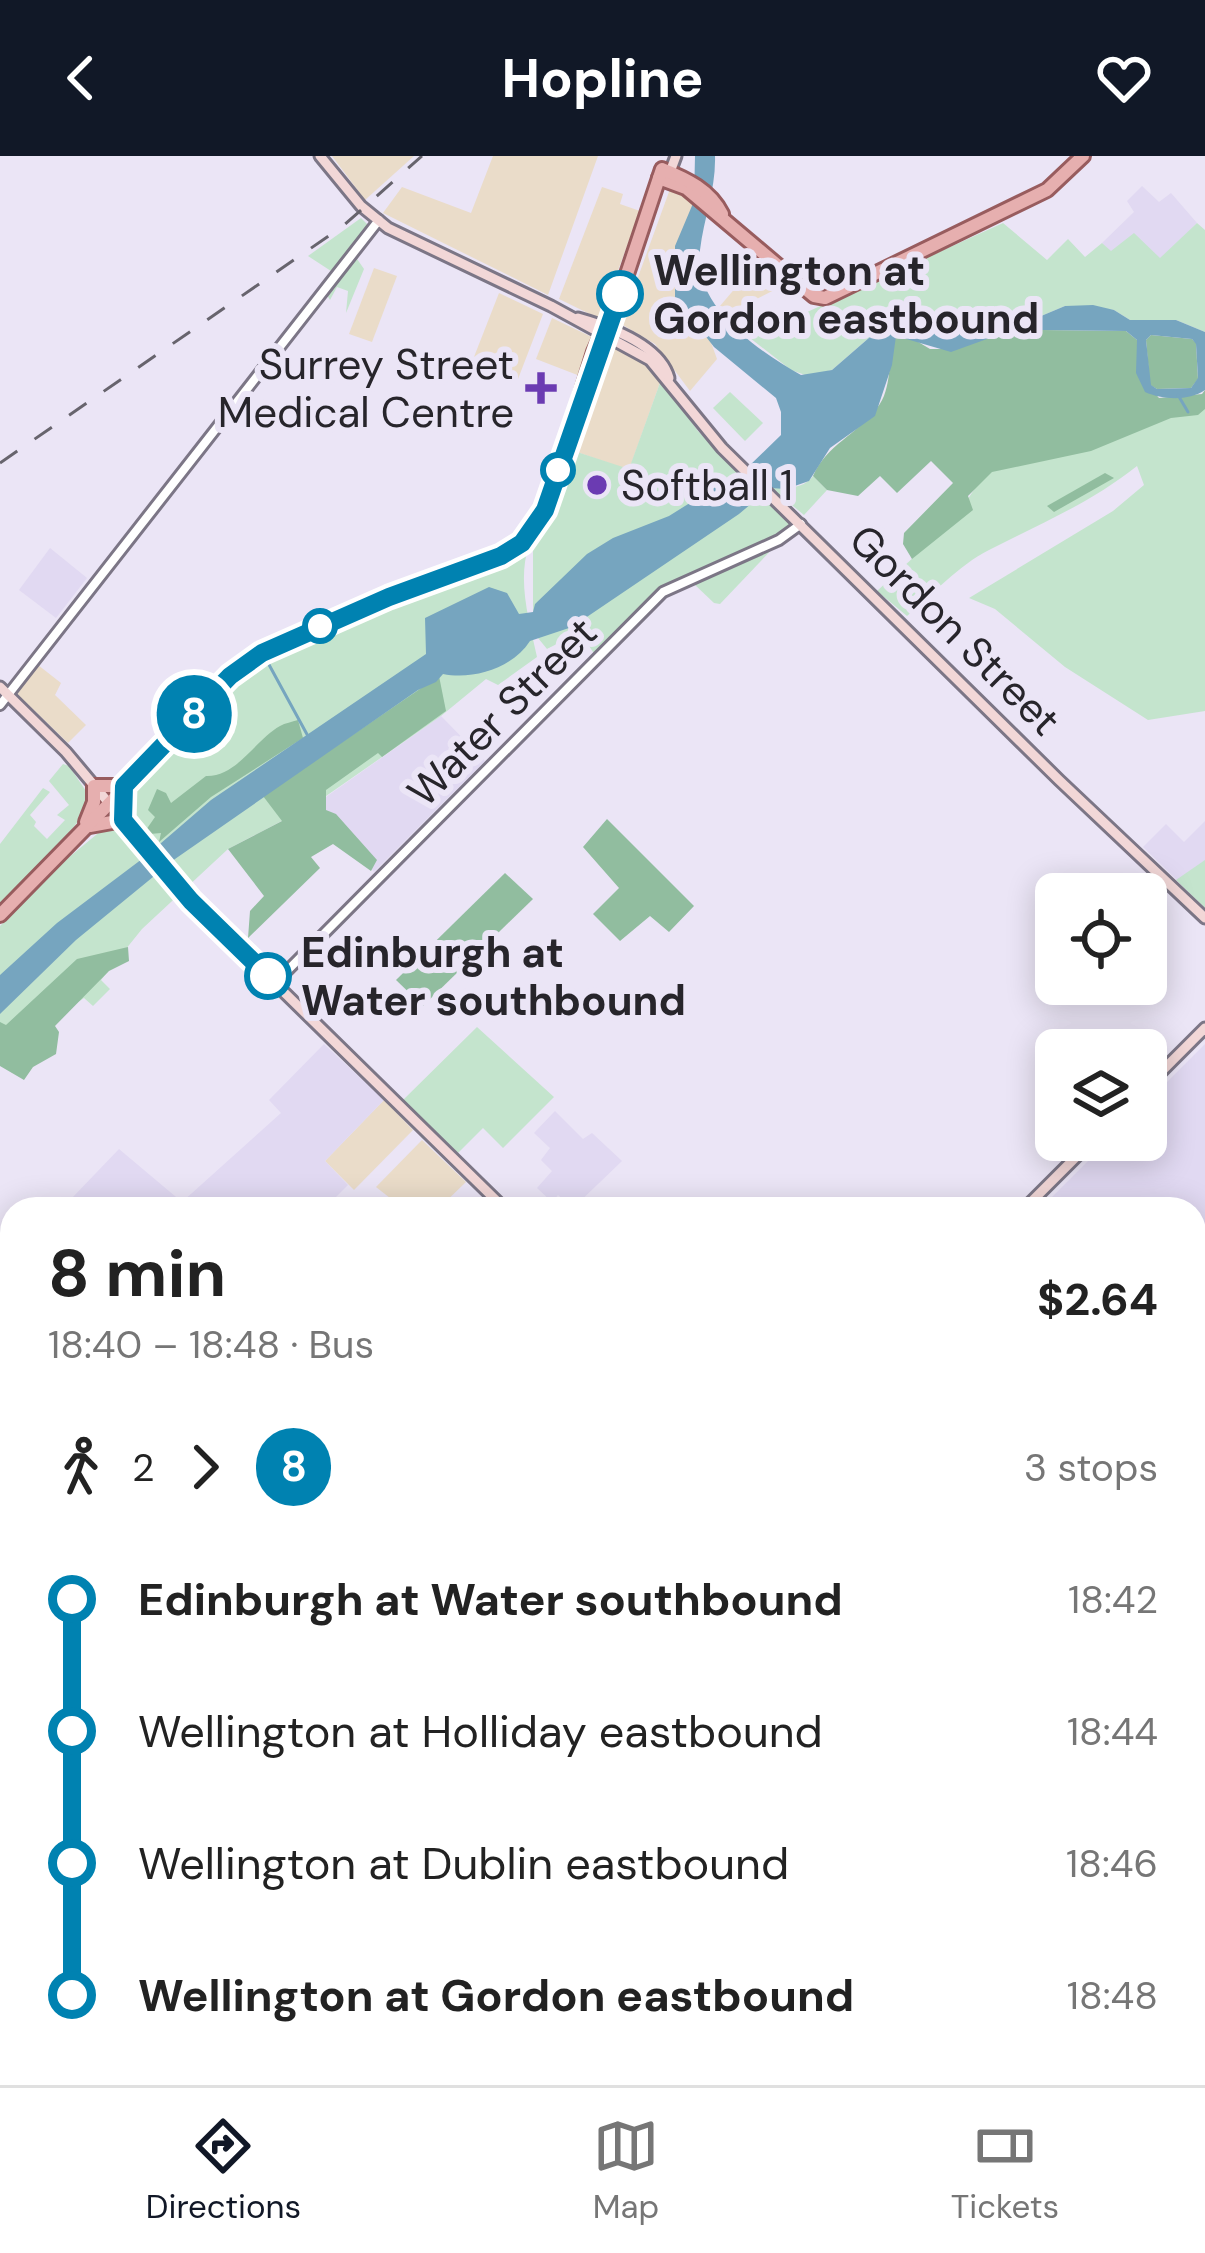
<!DOCTYPE html>
<html lang="en">
<head>
<meta charset="utf-8">
<style>
	:root { --surface:#fff; --page:#f6f6f6; --text:#222; --muted:#767676; --line:#e0e0e0; --accent:#111827 }
	body { margin:0; font-family:"DM Sans",sans-serif; background:var(--page); color:var(--text); height:100vh; display:flex; flex-direction:column; font-size:45px; white-space:nowrap }
	* { box-sizing:border-box; margin:0 }
	p { font-size:39px; color:var(--muted) }
	.icon { flex:none; width:66px; height:66px; fill:none; stroke:currentColor; stroke-width:2; stroke-linecap:round; stroke-linejoin:round }
	.map { position:relative; flex:1; overflow:hidden }
	.side { position:absolute; left:0px; top:1041px; width:1206px; height:888px; display:flex; flex-direction:column; background:var(--surface); border-radius:36px 36px 0 0; box-shadow:0 6px 30px #0003 }
	.side>* { flex:none }
	.badge { padding:0 24px; border-radius:39px; font-size:42px; line-height:78px }
	.tools { position:absolute; left:1035px; top:717px; display:grid; gap:24px }
	.tools a { display:grid; place-items:center; width:132px; height:132px; border-radius:18px; background:var(--surface); box-shadow:0 6px 30px #0003; font-size:60px }
	.map>.badge { position:absolute; translate:-50% -50%; box-shadow:0 0 0 6px #fff }
	.legs { display:flex; align-items:center; gap:18px; height:132px; padding:0 48px; font-size:39px }
	.legs p { margin-inline-start:auto }
	.head { display:flex; align-items:center; justify-content:space-between; height:204px; padding:0 48px }
	h1 { font-size:66px; font-weight:700; line-height:90px }
	ul { padding:0 48px; list-style:none }
	li { display:flex; align-items:center; gap:42px; height:132px; font-size:45px }
	li i { display:grid; place-items:center; width:18px; height:100%; margin:0 15px; background:currentColor }
	li i::after { content:''; width:30px; height:30px; margin:-15px; border:9px solid; border-radius:50%; background:var(--surface) }
	li p { margin-inline-start:auto }
	li:first-child i { background:linear-gradient(#0000 50%,currentColor 0) }
	li:last-child i { background:linear-gradient(currentColor 50%,#0000 0) }
	header { display:flex; justify-content:space-between; align-items:center; height:156px; padding:0 48px; background:var(--accent); color:#fff; font-size:54px; font-weight:700 }
	.tab-bar { display:flex; justify-content:space-around; align-items:center; height:168px; border-top:3px solid var(--line); background:var(--surface); font-size:33px; color:var(--muted) }
	.tab-bar a { display:grid; justify-items:center; gap:6px }
	.tab-bar .current { color:var(--accent) }
	.map>svg:first-child { display:block }
</style>
</head>
<body>
<header><svg class="icon" aria-label="back" viewBox="0 0 24 24"><path d="M15 5l-7 7 7 7"/></svg>Hopline<svg class="icon" aria-label="heart" viewBox="0 0 24 24"><path d="M12 20l-8-8c-3-5 5-10 8-4 3-6 11-1 8 4z"/></svg></header>
<div class="map">
<svg width="1205" height="1929" viewBox="0 0 1205 1929">
	<rect width="100%" height="100%" fill="#ebe5f6"/>
	<g fill="#eadcc9">
		<path d="M 332,0 L 414,0 L 365,44 Z"/>
		<path d="M 493,0 L 598,0 L 548,139 L 383,57 L 402,31 L 471,57 Z"/>
		<path d="M 602,31 L 623,38 L 620,48 L 640,55 L 600,163 L 559,143 Z"/>
		<path d="M 675,32 L 694,45 L 693,168 L 709,181 L 717,203 L 690,235 L 655,188 L 621,168 L 670,33 Z"/>
		<path d="M 760,103 L 788,127 L 733,155 L 720,150 Z"/>
		<path d="M 374,112 L 397,120 L 372,186 L 349,178 Z"/>
		<path d="M 499,137 L 543,158 L 518,223 L 472,206 Z"/>
		<path d="M 552,162 L 594,182 L 580,220 L 536,203 Z"/>
		<path d="M 610,191 L 644,204 L 661,224 L 629,314 L 574,295 Z"/>
		<path d="M 38,509 L 61,527 L 55,539 L 86,569 L 68,587 L 17,538 Z"/>
		<path d="M 384,944 L 413,974 L 354,1034 L 325,1005 Z"/>
		<path d="M 422,984 L 466,1026 L 438,1053 L 404,1053 L 376,1031 Z"/>
		<path d="M 1205,1283 L 1205,1697 L 1194,1708 L 1194,1294 Z"/>
		<path d="M 1194,1743 L 1205,1754 L 1205,1847 L 1194,1859 Z"/>
		<path d="M 819,1917 L 990,1917 L 979,1929 L 818,1929 Z"/>
		<path d="M 1020,1917 L 1140,1917 L 1136,1929 L 1008,1929 Z"/>
	</g>
	<g fill="#e1d9f2">
		<path d="M 1142,30 L 1159,46 L 1171,37 L 1197,67 L 1160,103 L 1111,96 L 1102,87 L 1134,56 L 1127,45 Z"/>
		<path d="M 50,392 L 87,422 L 56,462 L 19,434 Z"/>
		<path d="M 441,560 L 485,605 L 374,716 L 316,648 Z"/>
		<path d="M 1205,665 L 1205,751 L 1143,691 L 1166,668 L 1184,686 Z"/>
		<path d="M 324,888 L 384,944 L 325,1005 L 348,1029 L 324,1053 L 81,1053 L 71,1043 L 119,993 L 182,1046 L 281,957 L 269,944 Z"/>
		<path d="M 1205,888 L 1205,1464 L 1194,1475 L 1194,1053 L 1040,1053 L 1109,984 L 1146,984 L 1146,947 Z"/>
		<path d="M 555,955 L 583,983 L 592,977 L 622,1005 L 573,1052 L 558,1039 L 552,1046 L 537,1032 L 552,1015 L 541,1004 L 550,992 L 534,977 Z"/>
	</g>
	<g fill="#c4e4cd">
		<path d="M 361,62 L 368,69 L 331,115 L 308,100 Z"/>
		<path d="M 1003,67 L 1047,104 L 1068,83 L 1085,101 L 1102,87 L 1111,95 L 1134,77 L 1160,102 L 1197,67 L 1205,74 L 1205,176 L 1176,164 L 1130,164 L 1114,154 L 1065,150 L 1034,163 L 999,164 L 957,177 L 918,166 L 870,181 L 832,214 L 808,220 L 791,214 L 750,182 Z"/>
		<path d="M 355,100 L 364,113 L 346,157 L 348,135 L 337,131 L 330,144 L 325,136 Z"/>
		<path d="M 661,224 L 698,275 L 791,369 L 776,381 L 661,432 L 595,499 L 580,476 L 547,493 L 538,482 L 533,456 L 533,393 L 551,360 L 574,295 L 629,313 Z"/>
		<path d="M 730,236 L 763,267 L 745,285 L 713,252 Z"/>
		<path d="M 1205,240 L 1205,555 L 1148,564 L 1065,511 L 995,453 L 969,442 L 1113,355 L 1144,329 L 1137,310 C 1092,346 1040,368 989,394 C 959,409 932,439 907,460 L 877,435 L 954,364 L 993,305 Z"/>
		<path d="M 813,320 L 827,334 L 804,359 L 770,331 C 784,333 804,333 813,320 Z"/>
		<path d="M 778,387 L 720,448 L 714,447 L 694,428 Z"/>
		<path d="M 529,389 C 517,425 529,464 537,501 L 498,529 L 486,523 L 441,560 L 316,647 L 228,693 L 142,773 L 101,824 L 110,833 L 93,850 L 84,842 L 0,900 L 0,770 L 56,712 L 108,669 L 119,672 L 134,656 L 131,642 L 159,605 L 231,532 L 268,501 L 504,405 Z"/>
		<path d="M 63,608 L 69,610 L 88,638 L 89,652 L 59,689 L 0,748 L 0,688 L 43,632 L 50,636 L 30,659 L 36,666 L 34,670 L 47,683 L 65,664 L 57,659 L 69,649 L 49,625 Z"/>
		<path d="M 1205,704 L 1205,752 L 1176,724 Z"/>
		<path d="M 477,871 L 554,941 L 503,992 L 483,972 L 458,997 L 403,944 Z"/>
		<path d="M 0,1445 L 12,1457 L 12,1538 L 0,1571 Z"/>
		<path d="M 1205,1847 L 1205,1929 L 1139,1929 L 1135,1923 L 1140,1917 L 1194,1917 L 1194,1859 Z"/>
		<path d="M 749,1917 L 801,1917 L 802,1929 L 748,1929 L 754,1923 Z"/>
	</g>
	<g fill="#91bd9f">
		<path d="M 1042,174 L 1126,175 L 1137,184 L 1137,217 L 1159,242 L 1202,238 L 1205,234 L 1205,253 L 1198,259 L 1171,262 L 1091,295 L 992,316 L 968,340 L 973,354 L 912,403 L 903,388 L 904,377 L 953,327 L 931,305 L 897,337 L 880,320 L 858,340 L 827,334 L 813,320 C 827,288 857,279 877,252 C 893,233 887,202 896,180 L 915,184 L 930,193 L 954,193 L 998,179 Z"/>
		<path d="M 1151,179 L 1192,183 L 1196,187 L 1198,223 L 1191,232 L 1157,233 L 1150,229 L 1146,184 Z"/>
		<path d="M 1105,317 L 1114,322 L 1054,356 L 1047,350 Z"/>
		<path d="M 439,520 L 446,555 L 382,601 L 378,597 L 326,634 L 326,654 L 336,658 L 377,704 L 371,715 L 333,688 L 311,701 L 320,712 L 248,782 L 250,755 L 264,740 L 228,693 L 282,665 L 263,640 Z"/>
		<path d="M 298,564 L 303,582 L 211,641 L 159,686 L 161,677 L 150,678 L 146,674 L 155,661 L 148,654 L 157,633 L 166,637 L 171,647 L 206,620 C 237,621 255,584 280,570 C 285,567 292,566 298,564 Z"/>
		<path d="M 607,663 L 694,750 L 669,776 L 650,760 L 620,785 L 593,758 L 619,732 L 583,691 Z"/>
		<path d="M 505,717 L 533,743 L 423,850 L 396,824 Z"/>
		<path d="M 128,791 L 129,805 L 109,815 L 55,870 L 59,876 L 56,898 L 33,911 L 24,924 L 0,910 L 0,866 L 6,869 L 77,803 Z"/>
	</g>
	<g fill="#76a5bf" fill-rule="evenodd">
		<path d="M 695,0 L 715,0 C 716,33 704,61 700,94 C 692,149 758,195 801,219 L 832,214 L 870,181 L 907,167 L 933,168 L 943,176 L 957,177 L 999,164 L 1034,163 L 1065,150 L 1093,149 L 1114,154 L 1130,164 L 1176,164 L 1205,176 L 1205,234 C 1189,245 1163,244 1145,236 L 1136,217 L 1137,184 L 1126,175 L 1042,174 L 998,179 L 951,196 L 896,180 L 892,209 L 875,260 L 830,292 L 809,325 L 786,333 L 770,332 L 739,358 L 572,471 L 530,485 C 512,513 472,524 443,518 L 436,526 L 418,534 L 175,703 L 76,784 L 0,858 L 0,819 L 57,767 L 146,700 L 211,644 L 426,498 L 425,462 L 489,431 L 507,437 L 519,458 L 533,456 L 535,448 L 587,398 L 613,382 L 669,360 L 749,310 L 781,279 L 781,256 L 776,242 L 714,191 L 675,141 L 675,90 L 694,45 ZM 1151,179 L 1192,183 L 1196,188 L 1198,222 L 1191,232 L 1157,233 L 1151,229 L 1146,184 Z"/>
		<path d="M 0,1600 L 6,1621 L 12,1626 L 12,1638 L 2,1648 L 12,1711 L 7,1714 L 12,1720 L 13,1917 L 3,1929 Z"/>
	</g>
	<g fill="none" stroke-linecap="round" stroke-linejoin="round">
		<g stroke="#76a5bf" stroke-width="3">
			<path d="M 1178,239 L 1188,256"/>
			<path d="M 267,505 L 309,582"/>
		</g>
		<defs>
			<g id="tertiary">
				<path d="M 0,549 L 379,64"/>
				<path d="M 275,827 L 663,436 L 779,384 L 801,368"/>
				<path d="M 809,1917 L 810,1929"/>
				<path d="M 156,1929 L 168,1917"/>
			</g>
			<g id="secondary">
				<path d="M 320,0 L 361,50 L 388,72 L 551,150 L 650,204 L 722,292 L 1059,624 L 1205,762"/>
				<path d="M 670,16 L 676,0"/>
				<path d="M 578,162 C 610,171 660,189 669,222"/>
				<path d="M 0,531 L 66,596 L 191,745 L 505,1053"/>
				<path d="M 1146,931 L 1205,872"/>
				<path d="M 1024,1053 L 1093,984"/>
				<path d="M 1194,1718 L 1205,1706"/>
				<path d="M 1194,1720 L 1205,1732"/>
				<path d="M 1194,1732 L 1205,1743"/>
				<path d="M 991,1929 L 1003,1917"/>
				<path d="M 1001,1929 L 1013,1917"/>
			</g>
			<g id="primary">
				<path d="M 659,22 L 686,32 L 814,140 L 825,142 L 1047,34 L 1083,0"/>
				<path d="M 619,142 L 662,13 C 687,23 710,34 722,58"/>
				<path d="M 86,666 L 94,646 L 94,630 L 125,630"/>
				<path d="M 90,670 L 123,664 L 125,630"/>
				<path d="M 0,759 L 247,507 L 280,488 L 389,441 L 501,400 L 522,387 L 545,354 L 594,196 L 620,138"/>
			</g>
			<g id="trunk">
				<path d="M 0,1346 L 12,1359"/>
				<path d="M 0,1372 L 12,1387"/>
				<path d="M 442,1917 L 454,1929"/>
				<path d="M 464,1917 L 476,1929"/>
			</g>
		</defs>
		<use href="#tertiary" stroke="#7c7686" stroke-width="14"/>
		<use href="#secondary" stroke="#7c7686" stroke-width="15"/>
		<use href="#primary" stroke="#985c5e" stroke-width="18"/>
		<use href="#trunk" stroke="#985c5e" stroke-width="20"/>
		<use href="#tertiary" stroke="#fff" stroke-width="8"/>
		<use href="#secondary" stroke="#f2d7d7" stroke-width="9"/>
		<use href="#primary" stroke="#e6afaf" stroke-width="12"/>
		<use href="#trunk" stroke="#de9494" stroke-width="14"/>
		<path stroke="#67646d" stroke-width="3" stroke-dasharray="21 21" stroke-linecap="butt" d="M 0,307 L 343,70 L 422,0"/>
	</g>
	<g fill="none" stroke-linecap="round" stroke-linejoin="round">
		<defs>
			<path id="line-1" d="M 268,820 L 191,745 L 123,664 L 124,630 L 230,520 L 262,497 L 389,441 L 501,400 L 522,387 L 545,354 L 620,138"/>
		</defs>
		<use href="#line-1" stroke="#fff" stroke-width="27"/>
		<use href="#line-1" stroke="#0082b1" stroke-width="18"/>
	</g>
	<g fill="#fff" stroke="#0082b1" stroke-width="6">
		<circle cx="620" cy="138" r="21"/>
		<circle cx="558" cy="314" r="15"/>
		<circle cx="320" cy="470" r="15"/>
		<circle cx="268" cy="820" r="21"/>
	</g>
	<g fill="#6b3bb2" stroke="#ebe5f6" stroke-width="4.5">
		<path d="M535 214h12v12h12v12h-12v12h-12v-12h-12v-12h12z"/>
		<circle cx="597" cy="329" r="12"/>
	</g>
	<g text-anchor="middle" dominant-baseline="central" stroke-width="12" stroke-linejoin="round" paint-order="stroke">
		<g font-size="42" font-weight="bold" fill="#27252b" stroke="#ebe5f6" text-anchor="start">
			<text x="653" y="114">Wellington at<tspan x="653" dy="48">Gordon eastbound</tspan></text>
			<text x="301" y="796">Edinburgh at<tspan x="301" dy="48">Water southbound</tspan></text>
		</g>
		<g font-size="42" fill="#27252b" stroke="#ebe5f6" text-anchor="end">
			<text x="514" y="208">Surrey Street<tspan x="514" dy="48">Medical Centre</tspan></text>
			<text x="621" y="329" text-anchor="start">Softball 1</text>
		</g>
		<g font-size="42" fill="#27252b" stroke="#ebe5f6">
			<text transform="translate(955 474) rotate(45)">Gordon Street</text>
			<text transform="translate(502 556) rotate(-45)">Water Street</text>
		</g>
	</g>
</svg>
<div class="tools">
<a><svg class="icon" aria-label="locate" viewBox="0 0 24 24"><circle cx="12" cy="12" r="6"/><path d="M12 2v4M12 18v4M2 12h4M18 12h4"/></svg></a>
<a><svg class="icon" aria-label="layers" viewBox="0 0 24 24"><path d="M12 4l9 5-9 5-9-5zM3 14l9 5 9-5"/></svg></a>
</div>
<b class="badge" style="left:194px;top:558px;background:#0082b1;color:#fff">8</b>
<section class="side">
<div class="head"><div><h1>8 min</h1><p>18:40 – 18:48 · Bus</p></div><b>$2.64</b></div>
<div class="legs"><svg class="icon" aria-label="walk" viewBox="0 0 24 24"><circle cx="13" cy="4" r="2"/><path d="M13 8l-2 6 4 7M11 14l-3 7M7 12l3-4h3l4 4"/></svg>2<svg class="icon" aria-label="forward" viewBox="0 0 24 24"><path d="M9 5l7 7-7 7"/></svg><b class="badge" style="background:#0082b1;color:#fff">8</b><p>3 stops</p></div>
<ul>
<li><i style="color:#0082b1"></i><b>Edinburgh at Water southbound</b><p>18:42</p></li>
<li><i style="color:#0082b1"></i><span>Wellington at Holliday eastbound</span><p>18:44</p></li>
<li><i style="color:#0082b1"></i><span>Wellington at Dublin eastbound</span><p>18:46</p></li>
<li><i style="color:#0082b1"></i><b>Wellington at Gordon eastbound</b><p>18:48</p></li>
</ul>
</section>
</div>
<nav class="tab-bar">
<a class="current"><svg class="icon" aria-label="directions" viewBox="0 0 24 24"><path d="M12 3l9 9-9 9-9-9zM9 14v-3h6M13 9l2 2-2 2"/></svg>Directions</a>
<a><svg class="icon" aria-label="map" viewBox="0 0 24 24"><path d="M3 6l6-2 6 2 6-2v14l-6 2-6-2-6 2zM9 4v14M15 6v14"/></svg>Map</a>
<a><svg class="icon" aria-label="tickets" viewBox="0 0 24 24"><path d="M3 7h18v10H3zM15 7v10"/></svg>Tickets</a>
</nav>
</body>
</html>
